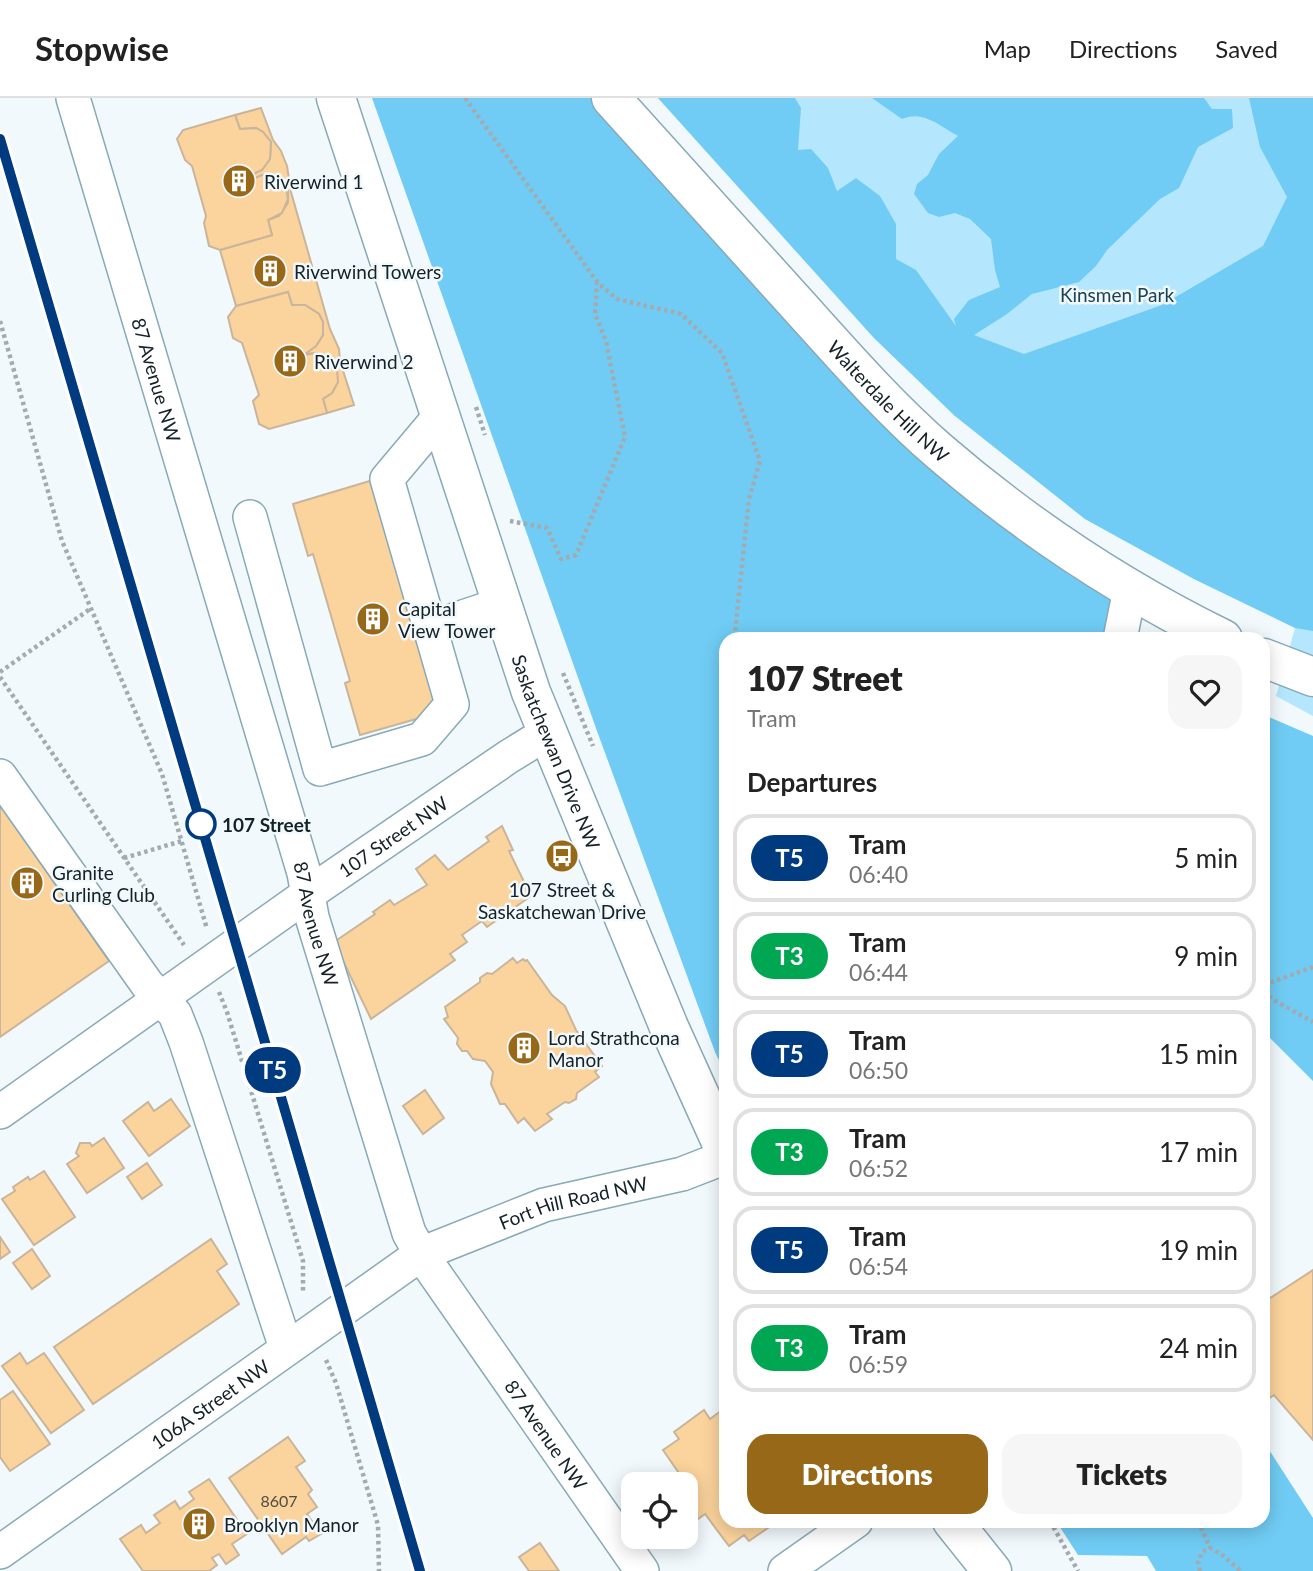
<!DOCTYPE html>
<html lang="en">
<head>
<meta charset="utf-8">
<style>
	:root { --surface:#fff; --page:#f6f6f6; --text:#222; --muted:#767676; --line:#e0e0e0; --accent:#986819 }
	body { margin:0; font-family:Lato,sans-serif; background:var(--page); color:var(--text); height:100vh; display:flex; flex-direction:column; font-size:26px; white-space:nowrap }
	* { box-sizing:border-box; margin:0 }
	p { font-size:23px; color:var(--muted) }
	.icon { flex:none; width:38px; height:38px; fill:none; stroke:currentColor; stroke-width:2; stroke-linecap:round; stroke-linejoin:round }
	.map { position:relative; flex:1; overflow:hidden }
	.panel { position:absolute; left:719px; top:534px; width:551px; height:896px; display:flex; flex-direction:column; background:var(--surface); border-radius:21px; box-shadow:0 4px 18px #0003 }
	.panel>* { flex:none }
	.badge { padding:0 14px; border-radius:23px; font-size:24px; line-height:46px }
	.tools { position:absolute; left:621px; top:1374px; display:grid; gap:14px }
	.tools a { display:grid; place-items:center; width:77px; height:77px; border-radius:14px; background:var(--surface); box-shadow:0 4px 18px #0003; font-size:35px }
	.map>.badge { position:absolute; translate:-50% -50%; box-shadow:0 0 0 4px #fff }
	h2 { padding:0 28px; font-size:26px; line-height:63px }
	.round { display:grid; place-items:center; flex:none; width:74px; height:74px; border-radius:21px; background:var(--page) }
	.summary { display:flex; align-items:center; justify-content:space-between; height:119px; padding:0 28px }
	h1 { font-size:33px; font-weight:800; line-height:52px }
	.cta { display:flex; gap:14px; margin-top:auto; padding:14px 28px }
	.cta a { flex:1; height:80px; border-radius:21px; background:var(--accent); color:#fff; font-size:28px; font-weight:800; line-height:80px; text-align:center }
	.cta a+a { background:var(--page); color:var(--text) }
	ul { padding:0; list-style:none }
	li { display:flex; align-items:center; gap:21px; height:88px; margin:0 14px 10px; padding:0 14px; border:4px solid var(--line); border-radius:21px }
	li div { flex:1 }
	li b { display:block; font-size:26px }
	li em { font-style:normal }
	li .badge { min-width:77px; font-weight:700; text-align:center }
	header { display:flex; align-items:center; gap:42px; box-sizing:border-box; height:98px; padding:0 35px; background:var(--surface); border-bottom:2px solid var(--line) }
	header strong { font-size:33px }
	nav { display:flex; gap:38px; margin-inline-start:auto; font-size:24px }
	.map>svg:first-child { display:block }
</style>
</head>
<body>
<header>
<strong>Stopwise</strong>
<nav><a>Map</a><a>Directions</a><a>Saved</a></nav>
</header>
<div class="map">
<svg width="1313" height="1473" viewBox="0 0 1313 1473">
	<rect width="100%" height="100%" fill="#f2f9fc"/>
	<path fill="#b4e6fe" d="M 658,0 L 1313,0 L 1313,618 L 1276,598 L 1295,530 L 1194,481 L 1085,421 L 955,318 L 874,240 Z"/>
	<g fill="#70ccf4">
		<path d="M 372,0 L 598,0 L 1107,499 L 1143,541 L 726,541 L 726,977 L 715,954 L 597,633 Z"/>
		<path d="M 658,0 L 795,0 L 801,10 L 798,52 L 811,51 L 828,70 L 837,93 L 856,80 L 880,98 L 896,126 L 896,161 L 916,172 L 956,228 L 954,221 L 969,202 L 1000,189 L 995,172 L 991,141 L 970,121 L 955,115 L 939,119 L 928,115 L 914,96 L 917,86 L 928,77 L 939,56 L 958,38 C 939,28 924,12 902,21 L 872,0 L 1204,0 L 1212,11 L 1232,11 L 1233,30 L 1198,49 L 1179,90 L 1160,101 L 1107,152 L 1096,168 L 1079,184 L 1032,196 L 1007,216 L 974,237 L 1024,256 L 1162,207 L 1263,148 L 1287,99 L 1260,49 L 1249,0 L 1313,0 L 1313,533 L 1295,530 L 1194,481 L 1085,421 L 955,318 L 874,240 Z"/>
		<path d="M 1264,617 L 1313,638 L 1313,983 L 1264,934 Z"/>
		<path d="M 1264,1344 L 1313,1420 L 1313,1473 L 1156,1473 L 1147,1458 L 1078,1457 L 1056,1423 L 1264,1423 Z"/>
	</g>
	<g fill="#fbd39c" stroke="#c9b59b" stroke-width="2">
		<path d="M 261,10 L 273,42 L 281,53 L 287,68 L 291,94 L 330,231 L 339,251 L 340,263 L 354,307 L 327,315 L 323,301 L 332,295 L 336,288 L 337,272 L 334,264 L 325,257 L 316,255 L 304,256 L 316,248 L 323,237 L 323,224 L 319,216 L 305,207 L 292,207 L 288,194 L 236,208 L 220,152 L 272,137 L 268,122 L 279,118 L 288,105 L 288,93 L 279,78 L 265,76 L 252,81 L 251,77 L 262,72 L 270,61 L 271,44 L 263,34 L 256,30 L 240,31 L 235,17 Z"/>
		<path d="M 235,17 L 240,31 L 256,30 L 263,34 L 271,44 L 270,61 L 262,72 L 251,77 L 252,81 L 265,76 L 279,78 L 286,89 L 288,101 L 282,115 L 268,122 L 272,137 L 220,152 L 209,148 L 204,125 L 206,118 L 192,68 L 185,62 L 177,41 L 183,32 Z"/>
		<path d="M 288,194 L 292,207 L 305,207 L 319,216 L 323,224 L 323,237 L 316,248 L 304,257 L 316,255 L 331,262 L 337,272 L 338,284 L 332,295 L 323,301 L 327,315 L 269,331 L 259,326 L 253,303 L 259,297 L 242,245 L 233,240 L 228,219 L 236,208 Z"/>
		<path d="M 373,382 L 441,614 L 360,637 L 345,585 L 350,583 L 313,456 L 308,458 L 293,406 Z"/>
		<path d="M 0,707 L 109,863 L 0,939 Z"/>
		<path d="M 502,728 L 513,752 L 509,753 L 531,798 L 487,829 L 482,823 L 462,837 L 467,844 L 450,856 L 455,862 L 371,921 L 334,844 L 375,816 L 373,814 L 390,802 L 394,807 L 427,787 L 416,771 L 435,757 L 448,772 L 489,743 L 486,739 Z"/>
		<path d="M 513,860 L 517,865 L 523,861 L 525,863 L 527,862 L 552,897 L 565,908 L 576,932 L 602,968 L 595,974 L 599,979 L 577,995 L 576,1001 L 569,1005 L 565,1004 L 547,1016 L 552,1021 L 535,1033 L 524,1020 L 518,1025 L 505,1006 L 500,1006 L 491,986 L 493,974 L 485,963 L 473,961 L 467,953 L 462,953 L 457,946 L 458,940 L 444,921 L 448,919 L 445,909 L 480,884 L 480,880 L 487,875 L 492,876 Z"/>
		<path d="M 425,992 L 444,1020 L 423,1036 L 403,1008 Z"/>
		<path d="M 171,1001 L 190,1028 L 149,1058 L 123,1023 L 148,1004 L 154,1013 Z"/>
		<path d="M 104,1040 L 124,1070 L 87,1095 L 67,1066 L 79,1058 L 76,1055 L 80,1045 L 90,1045 L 92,1048 Z"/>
		<path d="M 147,1065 L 162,1087 L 142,1101 L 127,1079 Z"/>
		<path d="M 44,1073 L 75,1119 L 34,1147 L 2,1101 L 15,1093 L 13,1089 L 28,1079 L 30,1082 Z"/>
		<path d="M 0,1139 L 10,1154 L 0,1161 Z"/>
		<path d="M 211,1141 L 227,1166 L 217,1173 L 239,1206 L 93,1306 L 54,1249 Z"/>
		<path d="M 32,1151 L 50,1178 L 32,1191 L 13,1165 Z"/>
		<path d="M 1313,1172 L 1313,1342 L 1274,1297 L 1264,1304 L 1264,1204 Z"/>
		<path d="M 20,1255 L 27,1266 L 44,1255 L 84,1312 L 51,1335 L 2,1268 Z"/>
		<path d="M 13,1293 L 50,1346 L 10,1373 L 0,1359 L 0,1302 Z"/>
		<path d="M 726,1309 L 726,1423 L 778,1423 L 749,1443 L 744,1437 L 729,1448 L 705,1416 L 698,1421 L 686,1404 L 686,1386 L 683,1386 L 685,1384 L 663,1352 L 679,1341 L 674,1334 L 704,1312 L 710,1321 Z"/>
		<path d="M 288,1339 L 305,1363 L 296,1369 L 312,1392 L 308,1396 L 317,1409 L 307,1416 L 321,1436 L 309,1443 L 306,1439 L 282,1456 L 229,1380 Z"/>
		<path d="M 209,1381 L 247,1436 L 232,1446 L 239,1457 L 226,1466 L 219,1456 L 212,1460 L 217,1467 L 209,1473 L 143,1473 L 120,1441 L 141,1427 L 146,1435 L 160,1425 L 154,1417 L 175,1403 L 180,1411 L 194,1401 L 189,1394 Z"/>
		<path d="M 540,1445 L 559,1473 L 529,1473 L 519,1459 Z"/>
	</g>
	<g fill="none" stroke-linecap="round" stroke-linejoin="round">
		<defs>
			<g id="minor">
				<path id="s1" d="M 73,0 L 304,775 L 312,819 L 409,1135 L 421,1156 L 642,1473"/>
				<path d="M 250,419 L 320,671 L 422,641 L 452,606 L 387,381 L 440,318"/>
				<path d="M 430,530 L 502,506"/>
				<path d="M 1120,541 L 1130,491"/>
				<path d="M 0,678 L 147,886 L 175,916 L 186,944 L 286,1250"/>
				<path id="s2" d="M 0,1014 L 308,796 L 508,659 L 547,635"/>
				<path id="s3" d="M 0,1454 L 421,1156 L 544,1107 L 682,1076 L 726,1059"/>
				<path d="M 785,1473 L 856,1423"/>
			</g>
			<g id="major">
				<path id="s4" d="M 336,0 L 531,594 L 669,929 L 726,1055"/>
				<path id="s5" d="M 611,0 C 672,68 734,136 796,205 C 842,256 888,309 940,354 C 1026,428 1121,491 1223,541"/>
				<path d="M 1264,560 L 1313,579"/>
				<path d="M 952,1423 L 992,1473"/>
			</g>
		</defs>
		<use href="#minor" stroke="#88a9b8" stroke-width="36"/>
		<use href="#major" stroke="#88a9b8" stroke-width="41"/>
		<g stroke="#a2abaf" stroke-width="4.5" stroke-dasharray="3.5 3.5" stroke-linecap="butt">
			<path d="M 465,0 L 598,185 L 617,201 L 681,216 L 722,255 L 760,363 L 749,401 L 735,534 L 737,541"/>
			<path d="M 0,223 L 62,443 L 162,676 L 207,831"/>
			<path d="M 476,309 L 485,337"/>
			<path d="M 510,423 L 547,430 L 561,461 L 576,457 L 625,339 L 606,243 L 595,216 L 597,185"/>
			<path d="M 0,574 L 90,511"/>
			<path d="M 563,575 L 593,648"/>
			<path d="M 0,579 L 184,847"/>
			<path d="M 124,760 L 182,743"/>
			<path d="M 1264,887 L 1313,869"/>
			<path d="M 1264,893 L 1272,901 L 1313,924"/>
			<path d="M 219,894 L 227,914 L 303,1163 L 303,1194"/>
			<path d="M 326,1262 L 336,1285 L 378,1427 L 379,1473"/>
			<path d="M 1050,1423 L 1078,1473"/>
			<path d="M 1198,1423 L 1210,1450"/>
			<path d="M 1200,1473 L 1198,1464 L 1202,1454 L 1210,1450 L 1221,1456 L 1241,1473"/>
		</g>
		<use href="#minor" stroke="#fff" stroke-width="33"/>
		<use href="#major" stroke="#fff" stroke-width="38"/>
		<path stroke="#556065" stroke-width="2" d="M 0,41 L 420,1473"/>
	</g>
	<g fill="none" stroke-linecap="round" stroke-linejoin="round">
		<defs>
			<path id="line" d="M 0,41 L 420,1473"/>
		</defs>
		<use href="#line" stroke="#fff" stroke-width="16"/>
		<use href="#line" stroke="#003b80" stroke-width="10"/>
	</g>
	<defs>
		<symbol id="building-disc" viewBox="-11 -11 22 22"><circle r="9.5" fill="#986819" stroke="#f2f9fc"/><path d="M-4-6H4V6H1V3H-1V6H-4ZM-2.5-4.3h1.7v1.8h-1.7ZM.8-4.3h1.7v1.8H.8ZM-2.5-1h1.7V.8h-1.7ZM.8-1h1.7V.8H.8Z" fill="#fff"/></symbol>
		<symbol id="bus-disc" viewBox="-11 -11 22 22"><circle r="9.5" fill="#986819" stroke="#f2f9fc"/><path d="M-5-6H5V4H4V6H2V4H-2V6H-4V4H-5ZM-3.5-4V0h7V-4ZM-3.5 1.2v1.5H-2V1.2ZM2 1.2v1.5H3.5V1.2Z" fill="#fff"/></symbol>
	</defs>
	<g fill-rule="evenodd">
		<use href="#building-disc" x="220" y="64" width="38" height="38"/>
		<use href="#building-disc" x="251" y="154" width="38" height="38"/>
		<use href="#building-disc" x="271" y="244" width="38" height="38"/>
		<use href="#building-disc" x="354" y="502" width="38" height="38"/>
		<use href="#bus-disc" x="543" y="739" width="38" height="38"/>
		<use href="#building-disc" x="8" y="766" width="38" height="38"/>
		<use href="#building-disc" x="505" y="931" width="38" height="38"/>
		<use href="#building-disc" x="180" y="1407" width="38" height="38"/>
	</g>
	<circle fill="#fff" stroke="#003b80" stroke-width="3.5" cx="201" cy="726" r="14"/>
	<g text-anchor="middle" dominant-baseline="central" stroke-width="5" stroke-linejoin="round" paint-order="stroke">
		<g font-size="16" fill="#4e4e44">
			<text x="279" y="1402">8607</text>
		</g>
		<g font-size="19" fill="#142127" stroke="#f2f9fc" text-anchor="start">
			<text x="264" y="83">Riverwind 1</text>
			<text x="294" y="173">Riverwind Towers</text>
			<text x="314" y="263">Riverwind 2</text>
			<text x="398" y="510">Capital<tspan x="398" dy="22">View Tower</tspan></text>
			<text x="52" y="774">Granite<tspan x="52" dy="22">Curling Club</tspan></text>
			<text x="562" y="791" text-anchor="middle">107 Street &amp;<tspan x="562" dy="22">Saskatchewan Drive</tspan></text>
			<text x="548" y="939">Lord Strathcona<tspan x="548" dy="22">Manor</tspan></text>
			<text x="224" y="1426">Brooklyn Manor</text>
		</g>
		<g font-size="19" fill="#194253" stroke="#f2f9fc">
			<text x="1117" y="196">Kinsmen Park</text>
		</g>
		<g font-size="19" fill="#142127" stroke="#f2f9fc">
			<text stroke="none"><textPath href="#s1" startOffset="294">87 Avenue NW</textPath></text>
			<text stroke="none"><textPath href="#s5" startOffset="411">Walterdale Hill NW</textPath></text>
			<text stroke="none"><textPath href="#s4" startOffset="690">Saskatchewan Drive NW</textPath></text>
			<text stroke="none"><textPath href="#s2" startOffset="480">107 Street NW</textPath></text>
			<text stroke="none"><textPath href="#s1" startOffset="861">87 Avenue NW</textPath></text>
			<text stroke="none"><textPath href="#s3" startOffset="677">Fort Hill Road NW</textPath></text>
			<text stroke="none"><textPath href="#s3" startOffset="257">106A Street NW</textPath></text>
			<text stroke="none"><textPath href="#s1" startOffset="1428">87 Avenue NW</textPath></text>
		</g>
		<g font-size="19" font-weight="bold" fill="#142127" stroke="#f2f9fc" text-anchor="start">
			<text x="222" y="726">107 Street</text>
		</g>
	</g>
</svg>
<div class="tools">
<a><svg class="icon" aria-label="locate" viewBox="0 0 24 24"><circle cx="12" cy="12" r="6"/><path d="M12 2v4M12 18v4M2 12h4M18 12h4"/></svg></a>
</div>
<b class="badge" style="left:273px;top:972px;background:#003b80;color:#fff">T5</b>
<section class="panel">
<div class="summary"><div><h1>107 Street</h1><p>Tram</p></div><a class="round"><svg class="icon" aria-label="heart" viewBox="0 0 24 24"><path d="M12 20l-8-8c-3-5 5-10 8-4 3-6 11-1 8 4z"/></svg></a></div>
<h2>Departures</h2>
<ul>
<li><span class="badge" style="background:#003b80;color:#fff">T5</span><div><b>Tram</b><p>06:40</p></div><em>5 min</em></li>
<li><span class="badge" style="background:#00a651;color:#fff">T3</span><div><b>Tram</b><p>06:44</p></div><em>9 min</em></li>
<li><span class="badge" style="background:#003b80;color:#fff">T5</span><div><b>Tram</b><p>06:50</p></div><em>15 min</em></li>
<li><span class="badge" style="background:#00a651;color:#fff">T3</span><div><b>Tram</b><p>06:52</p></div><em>17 min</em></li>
<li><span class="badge" style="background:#003b80;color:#fff">T5</span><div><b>Tram</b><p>06:54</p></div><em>19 min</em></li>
<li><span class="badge" style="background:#00a651;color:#fff">T3</span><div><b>Tram</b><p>06:59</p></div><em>24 min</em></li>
</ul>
<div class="cta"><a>Directions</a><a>Tickets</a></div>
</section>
</div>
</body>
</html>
